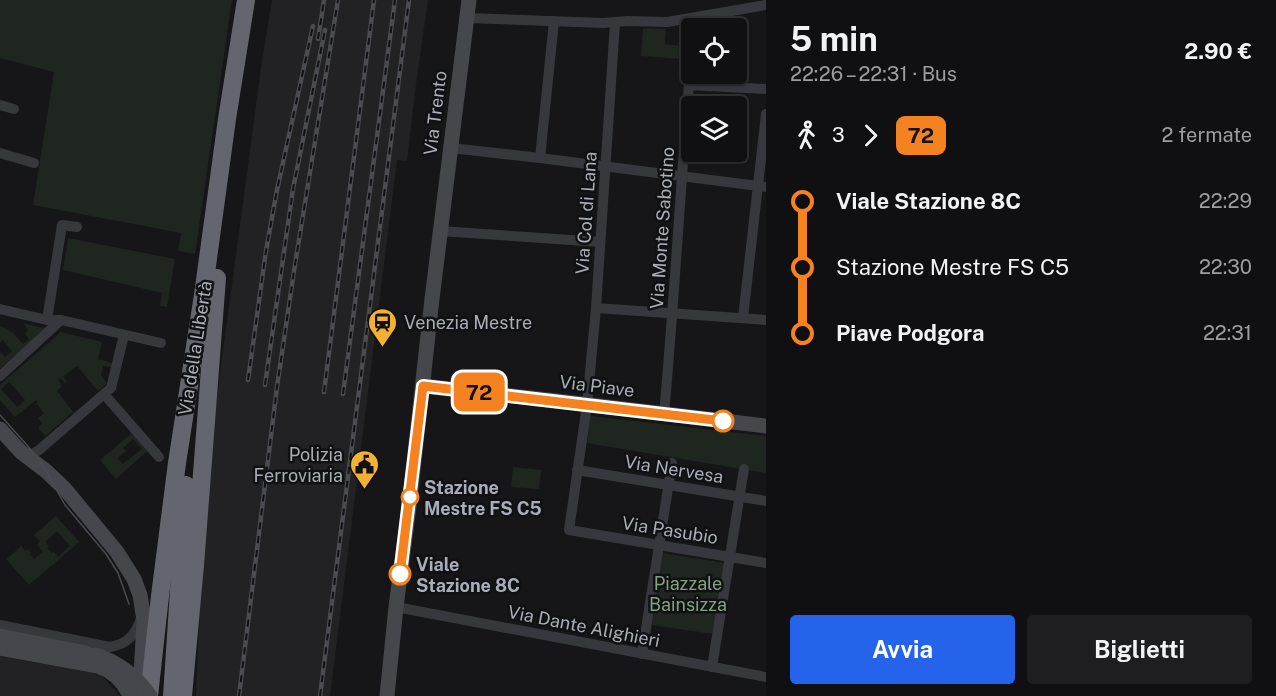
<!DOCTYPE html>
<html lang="it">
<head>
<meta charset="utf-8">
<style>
	:root { --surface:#101012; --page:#1e1e20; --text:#f1f3f6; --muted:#9c9d9f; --line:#303032; --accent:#2563eb }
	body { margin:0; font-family:"Public Sans",sans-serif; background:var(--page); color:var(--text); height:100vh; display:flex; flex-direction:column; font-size:22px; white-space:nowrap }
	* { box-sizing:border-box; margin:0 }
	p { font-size:20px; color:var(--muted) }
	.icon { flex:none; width:33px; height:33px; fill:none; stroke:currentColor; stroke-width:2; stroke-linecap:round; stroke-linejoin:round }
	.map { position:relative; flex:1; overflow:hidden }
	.sheet { display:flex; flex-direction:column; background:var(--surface); width:510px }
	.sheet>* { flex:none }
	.badge { padding:0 12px; border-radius:9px; font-size:21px; line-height:39px }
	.buttons { position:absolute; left:681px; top:18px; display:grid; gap:12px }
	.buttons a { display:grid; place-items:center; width:66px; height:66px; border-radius:6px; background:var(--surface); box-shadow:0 2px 4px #0004,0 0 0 2px var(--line); font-size:30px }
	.map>.badge { position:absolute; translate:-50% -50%; box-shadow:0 0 0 3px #fff }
	.legs { display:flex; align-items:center; gap:9px; height:66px; padding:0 24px; font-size:20px }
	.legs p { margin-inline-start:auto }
	.head { display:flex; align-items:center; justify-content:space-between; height:102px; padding:0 24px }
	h1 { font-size:33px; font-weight:700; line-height:45px }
	.cta { display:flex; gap:12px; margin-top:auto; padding:12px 24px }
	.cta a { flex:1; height:69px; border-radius:6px; background:var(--accent); color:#fff; font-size:24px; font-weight:700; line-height:69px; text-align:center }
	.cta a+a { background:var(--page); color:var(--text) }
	ul { padding:0 24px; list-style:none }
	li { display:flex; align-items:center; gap:21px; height:66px; font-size:22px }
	li i { display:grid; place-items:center; width:9px; height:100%; margin:0 8px; background:currentColor }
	li i::after { content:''; width:15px; height:15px; margin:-8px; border:4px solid; border-radius:50%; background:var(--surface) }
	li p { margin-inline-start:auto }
	li:first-child i { background:linear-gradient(#0000 50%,currentColor 0) }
	li:last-child i { background:linear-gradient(currentColor 50%,#0000 0) }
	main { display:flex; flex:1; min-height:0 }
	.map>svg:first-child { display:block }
</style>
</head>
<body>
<main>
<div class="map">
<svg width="766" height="696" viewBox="0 0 766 696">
	<rect width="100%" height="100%" fill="#161618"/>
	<g fill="#222225">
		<path d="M 272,0 L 428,0 L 416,84 L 407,161 L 397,160 L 330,696 L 196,696 L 202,543 L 210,448 L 262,61 Z"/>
		<path d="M 0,656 L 100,674 L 120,696 L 0,696 Z"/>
	</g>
	<g fill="#1e261f" fill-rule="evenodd">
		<path d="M 0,0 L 232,0 L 195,254 L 178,251 L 181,233 L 33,205 L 54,72 L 0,58 Z"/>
		<path d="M 740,17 L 737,52 L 736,28 L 703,28 L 704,23 Z"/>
		<path d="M 643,28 L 666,29 L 665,44 L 683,46 L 682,59 L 641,56 Z"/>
		<path d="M 68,238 L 175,259 L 167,307 L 160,306 L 162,293 L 63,270 Z"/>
		<path d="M 23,323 L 46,329 L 0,368 L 0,351 L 5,357 L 12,351 L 3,340 L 0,343 L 0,327 L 1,326 L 13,333 L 23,344 L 29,339 L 25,334 L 28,330 Z"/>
		<path d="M 61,332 L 102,342 L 98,359 L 112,363 L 111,367 L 103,366 L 101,375 L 107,383 L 98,391 L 77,366 L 63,376 L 67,381 L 65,383 L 60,378 L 58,379 L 62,386 L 57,391 L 73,412 L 45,436 L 38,428 L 42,423 L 38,418 L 44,413 L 36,403 L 38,402 L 36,400 L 15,417 L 0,400 L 0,385 ZM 9,382 L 25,400 L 17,407 L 1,389 Z"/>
		<path d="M 590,416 L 766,436 L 766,473 L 587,443 Z"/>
		<path d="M 132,433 L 147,451 L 116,479 L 100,460 ZM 133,439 L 142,449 L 123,464 L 117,458 L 126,451 L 123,448 Z"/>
		<path d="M 513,467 L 541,470 L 539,489 L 511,487 Z"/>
		<path d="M 56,516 L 79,542 L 29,585 L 7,560 L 7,559 L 21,546 L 25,551 L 28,549 L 31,552 L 30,554 L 34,559 L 43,552 L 37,545 L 40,541 L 34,535 ZM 57,531 L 70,546 L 58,557 L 54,552 L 52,553 L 47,548 L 49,546 L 45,542 Z"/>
		<path d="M 663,553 L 725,563 L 713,634 L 652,625 Z"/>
	</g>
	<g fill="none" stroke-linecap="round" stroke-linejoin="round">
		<g stroke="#37383d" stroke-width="10">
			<path d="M 467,18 L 603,23 L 627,21 L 667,22 L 766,5"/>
			<path d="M 615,23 L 596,308 L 587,405 L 569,530 L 766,563"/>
			<path d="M 0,105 L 14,109"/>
			<path d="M 451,148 L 540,158 L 766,187"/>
			<path d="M 0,153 L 34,163"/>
			<path d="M 540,158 L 554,21"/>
			<path d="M 440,231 L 600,242"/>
			<path d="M 596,308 L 766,320"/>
			<path d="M 0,309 L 47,320 L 61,320 L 161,343"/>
			<path d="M 743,318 L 766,114"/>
			<path d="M 47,320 L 62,225 L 77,227"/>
			<path d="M 0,376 L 61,320"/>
			<path d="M 104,394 L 159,457"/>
			<path d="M 664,414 C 674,304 680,194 689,85 L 766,89"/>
			<path d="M 24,455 L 32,454 L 39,450 L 111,388 L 124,335"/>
			<path d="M 577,470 L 766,501"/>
			<path d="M 396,607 L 766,677"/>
			<path d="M 0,625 L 110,647 C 128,644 136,634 141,618"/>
			<path d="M 642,654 L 672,463"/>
			<path d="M 712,667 L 744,469"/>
		</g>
		<g stroke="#45474d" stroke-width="15">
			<path d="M 423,386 L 549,400 L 766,426"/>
			<path d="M 0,429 L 21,452 L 46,471 L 65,489 L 117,552 L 134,579 L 140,595 L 144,620 L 140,696"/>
			<path d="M 0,636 L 86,653"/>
			<path d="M 0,648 L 98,666 C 112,671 124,682 130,696"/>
			<path d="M 387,696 L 396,607 L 409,507 L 432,299 L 469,0"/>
		</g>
		<g stroke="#63666e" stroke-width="18">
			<path d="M 195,565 L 217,278"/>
			<path d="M 149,696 L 160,596 L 177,463 L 203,295 L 227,119 L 246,0"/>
			<path d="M 172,696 L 186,485"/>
		</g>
		<path stroke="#4a4c52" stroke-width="1.5" d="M 0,415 L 34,453 L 46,471 L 65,505 L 106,554 L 118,573 L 129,604"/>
		<defs>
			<g id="rail">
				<path d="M 318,39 L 324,0"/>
				<path d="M 248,380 L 266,251 L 277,190 L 313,26"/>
				<path d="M 265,385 L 293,189 L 325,30"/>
				<path d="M 324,392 L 374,0"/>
				<path d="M 343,394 L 395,0"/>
				<path d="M 239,696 L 277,387 L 294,271 L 338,0"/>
				<path d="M 320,696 L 409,0"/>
			</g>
		</defs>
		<use href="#rail" stroke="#4a4c52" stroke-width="4.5"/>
		<use href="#rail" stroke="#111113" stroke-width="2" stroke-dasharray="7" stroke-linecap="butt"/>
		<path stroke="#45474d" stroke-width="15" d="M 95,655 C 118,662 136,676 150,696"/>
		<path stroke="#63666e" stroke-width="18" d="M 183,696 L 195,565"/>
	</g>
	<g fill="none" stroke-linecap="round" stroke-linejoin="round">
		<defs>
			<path id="line-1" d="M 400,574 L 423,386 L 723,421"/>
		</defs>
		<use href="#line-1" stroke="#fff" stroke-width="14"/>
		<use href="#line-1" stroke="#f58220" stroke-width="9"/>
	</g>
	<defs>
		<symbol id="station-pin" viewBox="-11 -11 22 30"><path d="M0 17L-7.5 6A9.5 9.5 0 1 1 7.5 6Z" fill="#f2b134" stroke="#111113"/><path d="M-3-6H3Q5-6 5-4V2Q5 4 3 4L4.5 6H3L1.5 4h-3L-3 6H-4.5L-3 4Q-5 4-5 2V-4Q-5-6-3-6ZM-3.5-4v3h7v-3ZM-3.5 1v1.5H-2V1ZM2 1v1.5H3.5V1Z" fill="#111"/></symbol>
		<symbol id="civic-pin" viewBox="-11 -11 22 30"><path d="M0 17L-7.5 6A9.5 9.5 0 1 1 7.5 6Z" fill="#f2b134" stroke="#111113"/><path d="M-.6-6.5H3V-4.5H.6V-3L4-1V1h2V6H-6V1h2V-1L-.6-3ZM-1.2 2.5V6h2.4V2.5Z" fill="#111"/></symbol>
	</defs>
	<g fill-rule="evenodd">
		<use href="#station-pin" x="366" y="306" width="33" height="45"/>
		<use href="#civic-pin" x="348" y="448" width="33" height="45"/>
	</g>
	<g fill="#fff" stroke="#f58220" stroke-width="3">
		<circle cx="723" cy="421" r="10"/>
		<circle cx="410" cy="497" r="8"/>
		<circle cx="400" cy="574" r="10"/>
	</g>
	<g text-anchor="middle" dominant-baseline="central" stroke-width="5" stroke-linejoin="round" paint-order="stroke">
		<g font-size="18" fill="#a8adb8" stroke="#111113">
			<text transform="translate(435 113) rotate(-83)">Via Trento</text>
			<text transform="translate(586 213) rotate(-86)">Via Col di Lana</text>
			<text transform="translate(662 228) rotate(-86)">Via Monte Sabotino</text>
			<text transform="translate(195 348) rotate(-81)">Via della Libertà</text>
			<text transform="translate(597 386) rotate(7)">Via Piave</text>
			<text transform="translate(674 469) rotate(9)">Via Nervesa</text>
			<text transform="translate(670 530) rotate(9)">Via Pasubio</text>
			<text transform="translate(584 626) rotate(11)">Via Dante Alighieri</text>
		</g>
		<g font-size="18" fill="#a8adb8" stroke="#111113" text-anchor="start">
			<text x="404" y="322">Venezia Mestre</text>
			<text x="343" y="454" text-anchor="end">Polizia<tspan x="343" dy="21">Ferroviaria</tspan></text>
		</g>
		<g font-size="18" font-weight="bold" fill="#a8adb8" stroke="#111113" text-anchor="start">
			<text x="424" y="487">Stazione<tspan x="424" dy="21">Mestre FS C5</tspan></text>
			<text x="416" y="564">Viale<tspan x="416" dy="21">Stazione 8C</tspan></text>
		</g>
		<g font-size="18" fill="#7fa381" stroke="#111113">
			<text x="688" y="583">Piazzale<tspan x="688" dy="21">Bainsizza</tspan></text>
		</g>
	</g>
</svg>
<div class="buttons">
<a><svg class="icon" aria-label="locate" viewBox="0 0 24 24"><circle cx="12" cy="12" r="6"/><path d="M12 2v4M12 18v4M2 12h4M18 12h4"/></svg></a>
<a><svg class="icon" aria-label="layers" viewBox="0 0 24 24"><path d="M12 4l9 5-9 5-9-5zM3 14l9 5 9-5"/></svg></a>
</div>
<b class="badge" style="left:479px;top:392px;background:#f58220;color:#111">72</b>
</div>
<section class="sheet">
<div class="head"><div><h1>5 min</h1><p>22:26 – 22:31 · Bus</p></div><b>2.90 €</b></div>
<div class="legs"><svg class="icon" aria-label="walk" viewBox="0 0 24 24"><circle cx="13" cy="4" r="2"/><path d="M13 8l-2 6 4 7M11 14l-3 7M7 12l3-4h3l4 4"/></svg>3<svg class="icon" aria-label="forward" viewBox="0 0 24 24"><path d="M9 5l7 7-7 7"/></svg><b class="badge" style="background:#f58220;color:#111">72</b><p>2 fermate</p></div>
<ul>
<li><i style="color:#f58220"></i><b>Viale Stazione 8C</b><p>22:29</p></li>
<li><i style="color:#f58220"></i><span>Stazione Mestre FS C5</span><p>22:30</p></li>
<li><i style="color:#f58220"></i><b>Piave Podgora</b><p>22:31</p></li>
</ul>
<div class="cta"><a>Avvia</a><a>Biglietti</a></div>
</section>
</main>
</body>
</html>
